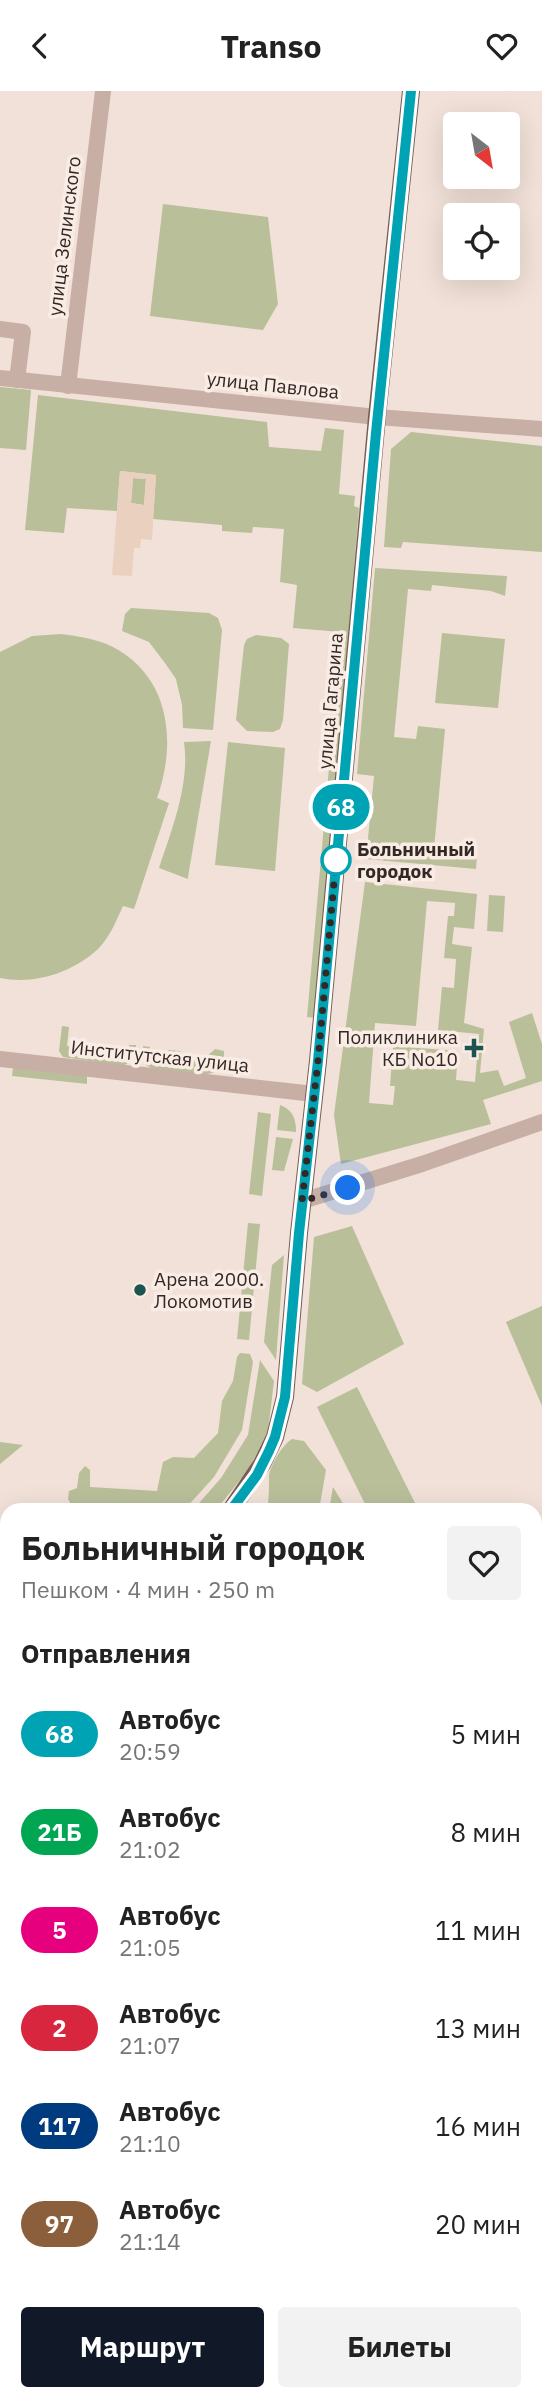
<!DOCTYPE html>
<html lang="ru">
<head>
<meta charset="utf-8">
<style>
	:root { --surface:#fff; --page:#f2f2f2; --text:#222; --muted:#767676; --accent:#111827 }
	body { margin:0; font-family:"IBM Plex Sans",sans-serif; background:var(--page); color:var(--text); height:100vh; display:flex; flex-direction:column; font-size:26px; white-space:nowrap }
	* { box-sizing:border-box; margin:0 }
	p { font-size:23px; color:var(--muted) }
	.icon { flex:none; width:38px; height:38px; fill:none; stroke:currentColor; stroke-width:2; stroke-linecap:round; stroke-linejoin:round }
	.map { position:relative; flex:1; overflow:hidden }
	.details { position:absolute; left:0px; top:1412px; width:542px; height:898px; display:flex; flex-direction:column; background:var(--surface); border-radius:21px 21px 0 0; box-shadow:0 7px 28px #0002 }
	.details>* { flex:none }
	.badge { padding:0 14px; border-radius:23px; font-size:24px; line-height:46px }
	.needle { width:46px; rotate:149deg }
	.buttons { position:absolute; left:443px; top:21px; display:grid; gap:14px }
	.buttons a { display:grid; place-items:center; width:77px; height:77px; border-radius:7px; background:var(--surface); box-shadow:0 7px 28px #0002; font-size:35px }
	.you { position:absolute; width:35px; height:35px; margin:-18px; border:5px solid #fff; border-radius:50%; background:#1a73e8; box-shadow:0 0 0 10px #1a73e833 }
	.map>.badge { position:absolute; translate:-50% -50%; box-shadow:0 0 0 4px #fff }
	h2 { padding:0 21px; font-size:26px; line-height:63px }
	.round { display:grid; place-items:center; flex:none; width:74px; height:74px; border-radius:7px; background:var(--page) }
	.headline { display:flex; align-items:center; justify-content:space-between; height:119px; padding:0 21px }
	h1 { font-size:33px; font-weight:800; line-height:52px }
	.primary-button { display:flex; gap:14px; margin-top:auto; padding:14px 21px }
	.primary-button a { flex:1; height:80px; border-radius:7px; background:var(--accent); color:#fff; font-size:28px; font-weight:800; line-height:80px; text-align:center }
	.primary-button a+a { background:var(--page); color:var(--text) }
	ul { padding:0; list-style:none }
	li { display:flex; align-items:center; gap:21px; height:98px; padding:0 21px }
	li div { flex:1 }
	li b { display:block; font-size:26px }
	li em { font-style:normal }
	li .badge { min-width:77px; font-weight:700; text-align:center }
	header { display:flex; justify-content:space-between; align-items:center; height:91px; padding:0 21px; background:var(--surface); font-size:32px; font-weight:800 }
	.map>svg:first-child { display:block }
</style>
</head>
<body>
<header><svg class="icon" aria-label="back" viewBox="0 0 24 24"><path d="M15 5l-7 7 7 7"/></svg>Transo<svg class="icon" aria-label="heart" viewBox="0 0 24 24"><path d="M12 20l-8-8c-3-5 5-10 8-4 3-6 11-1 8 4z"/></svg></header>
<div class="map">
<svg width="542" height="2309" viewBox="0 0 542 2309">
	<rect width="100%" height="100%" fill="#f1e1d8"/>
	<g fill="#b8bf99" fill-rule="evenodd">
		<path d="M 163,113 L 268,126 L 278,213 L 263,239 L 150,225 Z"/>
		<path d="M 0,296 L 31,299 L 26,359 L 0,357 Z"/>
		<path d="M 38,304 L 267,331 L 269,356 L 321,360 L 325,337 L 344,339 L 339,403 L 355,405 L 354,415 L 359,417 L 317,927 L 307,926 L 341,541 L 293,537 L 297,494 L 280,491 L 284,438 L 253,436 L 252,442 L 222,440 L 222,434 L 153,428 L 156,384 L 120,380 L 117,420 L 67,417 L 64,442 L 25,439 Z"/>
		<path d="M 411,341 L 542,355 L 542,461 L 403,451 L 401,457 L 384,456 L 391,358 Z"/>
		<path d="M 133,387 L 146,388 L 144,414 L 131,412 Z"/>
		<path d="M 375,477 L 507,485 L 505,505 L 491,500 L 432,494 L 431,500 L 408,498 L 394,646 L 416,648 L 418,635 L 445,638 L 434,758 L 477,762 L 476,778 L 366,768 L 374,685 L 357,683 Z"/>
		<path d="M 131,517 L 209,522 L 218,527 L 222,539 L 213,639 L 183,637 L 182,614 L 176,588 L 165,572 L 149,551 L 122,540 L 125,523 Z"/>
		<path d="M 442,542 L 505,548 L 498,617 L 435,612 Z"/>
		<path d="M 61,543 C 77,545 98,548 113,556 C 170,586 177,651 157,707 L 169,712 L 134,818 L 123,815 C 116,830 110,846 98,858 C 72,882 34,894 0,887 L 0,561 L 32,545 Z"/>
		<path d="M 256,544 L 281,547 L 289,553 L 283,629 L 280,638 L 273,641 L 247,640 L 236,629 L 244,554 L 247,548 Z"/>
		<path d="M 211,650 L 188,786 L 188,788 L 159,777 C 172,738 190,693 184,651 Z"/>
		<path d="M 228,651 L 285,657 L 275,780 L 215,774 Z"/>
		<path d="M 365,791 L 477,803 L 474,838 L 454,836 L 452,853 L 472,856 L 464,932 L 484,938 L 480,982 L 498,979 L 504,995 L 526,987 L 509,931 L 532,922 L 542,953 L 542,990 L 483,1009 L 491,1033 L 341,1073 L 334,1024 ZM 427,810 L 455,812 L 454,825 L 448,825 L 444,867 L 456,868 L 454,897 L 442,896 L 438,939 L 479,943 L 475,991 L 456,989 L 458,960 L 393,955 L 390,995 L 395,995 L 393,1014 L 369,1012 L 375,932 L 416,935 Z"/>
		<path d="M 489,804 L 505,805 L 503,841 L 487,840 Z"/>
		<path d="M 62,935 L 69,936 L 67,955 L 127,962 L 129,954 L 136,954 C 135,965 133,970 123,975 L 63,966 L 59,960 Z"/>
		<path d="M 143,955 L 150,956 L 149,966 L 162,967 L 169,959 L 180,960 L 185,969 L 202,970 L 215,958 L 224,960 C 224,965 224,971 221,976 C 210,991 168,980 151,977 L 144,973 Z"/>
		<path d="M 13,977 L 87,985 L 87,993 L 12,985 Z"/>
		<path d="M 280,1014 C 293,1019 296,1028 296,1041 L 277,1039 Z"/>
		<path d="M 258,1021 L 271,1023 L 262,1105 L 249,1103 Z"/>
		<path d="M 276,1046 L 293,1048 L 284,1080 L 272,1079 Z"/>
		<path d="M 248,1132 L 260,1133 L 249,1249 L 237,1248 Z"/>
		<path d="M 352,1135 L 404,1253 L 317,1301 L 302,1293 L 314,1146 Z"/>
		<path d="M 284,1164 L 276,1269 L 264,1251 L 272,1174 Z"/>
		<path d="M 542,1215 L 542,1315 L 506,1231 Z"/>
		<path d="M 240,1262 L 250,1263 L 253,1271 L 242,1339 L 214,1386 L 184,1419 L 74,1419 L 68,1408 L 69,1400 L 77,1397 L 79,1382 L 85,1375 L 90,1379 L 90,1396 L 157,1400 L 163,1371 L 173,1366 L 194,1367 L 218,1342 L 222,1310 L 233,1290 L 237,1266 Z"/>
		<path d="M 260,1269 L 274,1290 L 268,1340 L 249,1378 L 216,1419 L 193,1419 L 221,1387 L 248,1344 Z"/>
		<path d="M 357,1296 L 418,1418 L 416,1419 L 368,1419 L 317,1316 Z"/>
		<path d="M 292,1348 L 304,1350 L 326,1379 L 319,1419 L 267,1419 C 269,1408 269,1397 269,1386 C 269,1376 283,1353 292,1348 Z"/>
		<path d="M 0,1351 L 23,1354 L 0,1373 Z"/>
		<path d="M 333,1396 L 347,1419 L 329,1419 Z"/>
		<path d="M 542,1988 L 542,2062 L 536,2055 L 536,2007 Z"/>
	</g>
	<path fill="#e9d0bf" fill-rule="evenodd" d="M 120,380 L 156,384 L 152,449 L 141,448 L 140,457 L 134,457 L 132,485 L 112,484 ZM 133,387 L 146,388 L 144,414 L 131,412 Z"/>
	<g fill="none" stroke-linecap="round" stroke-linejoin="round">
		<g stroke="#c8afa5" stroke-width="16">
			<path d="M 0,238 L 23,241 L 17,289"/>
			<path d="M 0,287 L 377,326 L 542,338"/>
			<path d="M 68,295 L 103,0"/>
			<path d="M 0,968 L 314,1003"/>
			<path d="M 302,1110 L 422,1073 L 542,1031"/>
		</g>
		<g stroke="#765c57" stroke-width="18">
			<path d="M 231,1419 L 262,1373 L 275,1346 L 285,1306 L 299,1142 L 318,970 L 377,326 L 411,0"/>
			<path d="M 0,1545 L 7,1542"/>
		</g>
		<g stroke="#342826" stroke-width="3.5" stroke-dasharray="2 5" stroke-linecap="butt">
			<path d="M 536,1760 L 542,1755"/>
			<path d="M 536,1842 L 542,1830"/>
			<path d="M 536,1875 L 542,1861"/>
			<path d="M 479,2303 L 480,2309"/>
			<path d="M 336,2309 L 337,2303"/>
			<path d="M 431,2309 L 432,2303"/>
		</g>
	</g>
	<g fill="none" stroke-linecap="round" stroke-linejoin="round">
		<defs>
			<path id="line" d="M 231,1419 L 257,1384 L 269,1360 L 275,1346 L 285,1306 L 299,1142 L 318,970 L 376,342 L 411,0"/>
		</defs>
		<use href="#line" stroke="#fff" stroke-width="16"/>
		<use href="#line" stroke="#00a3b4" stroke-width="10"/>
		<path stroke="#342826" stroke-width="7" stroke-dasharray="0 12.6" d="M 336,769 L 318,970 L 302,1110 L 348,1097"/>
	</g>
	<circle fill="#fff" stroke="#00a3b4" stroke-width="3.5" cx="336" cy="769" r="14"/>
	<g fill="#1c544f" stroke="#f9ece4" stroke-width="2.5">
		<path d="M470.5 946.5h7v7h7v7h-7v7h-7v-7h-7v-7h7z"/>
		<circle cx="140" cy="1199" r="7"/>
	</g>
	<g text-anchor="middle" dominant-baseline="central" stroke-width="7" stroke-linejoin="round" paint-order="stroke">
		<g font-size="19" fill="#342826" stroke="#f9ece4">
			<text transform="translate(64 145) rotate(-83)">улица Зелинского</text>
			<text transform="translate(273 294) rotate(6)">улица Павлова</text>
			<text transform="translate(330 610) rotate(-85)">улица Гагарина</text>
			<text transform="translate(160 965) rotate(6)">Институтская улица</text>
		</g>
		<g font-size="19" font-weight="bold" fill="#342826" stroke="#f9ece4" text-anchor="start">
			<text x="357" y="758">Больничный<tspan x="357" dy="22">городок</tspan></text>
		</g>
		<g font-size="19" fill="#342826" stroke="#f9ece4" text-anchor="end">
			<text x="458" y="946">Поликлиника<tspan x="458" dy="22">КБ No10</tspan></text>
			<text x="154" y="1188" text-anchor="start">Арена 2000.<tspan x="154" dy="22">Локомотив</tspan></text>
		</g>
	</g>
</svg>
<div class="buttons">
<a><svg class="needle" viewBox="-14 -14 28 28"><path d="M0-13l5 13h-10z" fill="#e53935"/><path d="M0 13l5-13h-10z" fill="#767676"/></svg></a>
<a><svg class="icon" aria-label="locate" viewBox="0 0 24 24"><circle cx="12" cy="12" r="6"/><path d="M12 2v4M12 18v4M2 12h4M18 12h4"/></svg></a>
</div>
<div class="you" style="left:348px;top:1097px"></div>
<b class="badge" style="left:341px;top:716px;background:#00a3b4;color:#fff">68</b>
<section class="details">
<div class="headline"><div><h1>Больничный городок</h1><p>Пешком · 4 мин · 250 m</p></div><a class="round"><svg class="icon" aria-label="heart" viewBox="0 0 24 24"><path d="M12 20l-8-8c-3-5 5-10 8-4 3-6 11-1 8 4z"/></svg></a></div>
<h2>Отправления</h2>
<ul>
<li><span class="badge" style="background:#00a3b4;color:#fff">68</span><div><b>Автобус</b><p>20:59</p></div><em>5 мин</em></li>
<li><span class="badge" style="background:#00a651;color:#fff">21Б</span><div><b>Автобус</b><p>21:02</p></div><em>8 мин</em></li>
<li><span class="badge" style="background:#e6007e;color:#fff">5</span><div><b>Автобус</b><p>21:05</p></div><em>11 мин</em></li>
<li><span class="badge" style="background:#d7263d;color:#fff">2</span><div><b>Автобус</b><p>21:07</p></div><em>13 мин</em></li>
<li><span class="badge" style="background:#003b80;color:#fff">117</span><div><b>Автобус</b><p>21:10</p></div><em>16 мин</em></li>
<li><span class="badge" style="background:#8b5e3c;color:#fff">97</span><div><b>Автобус</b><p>21:14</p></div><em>20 мин</em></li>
</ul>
<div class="primary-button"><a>Маршрут</a><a>Билеты</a></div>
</section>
</div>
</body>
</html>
